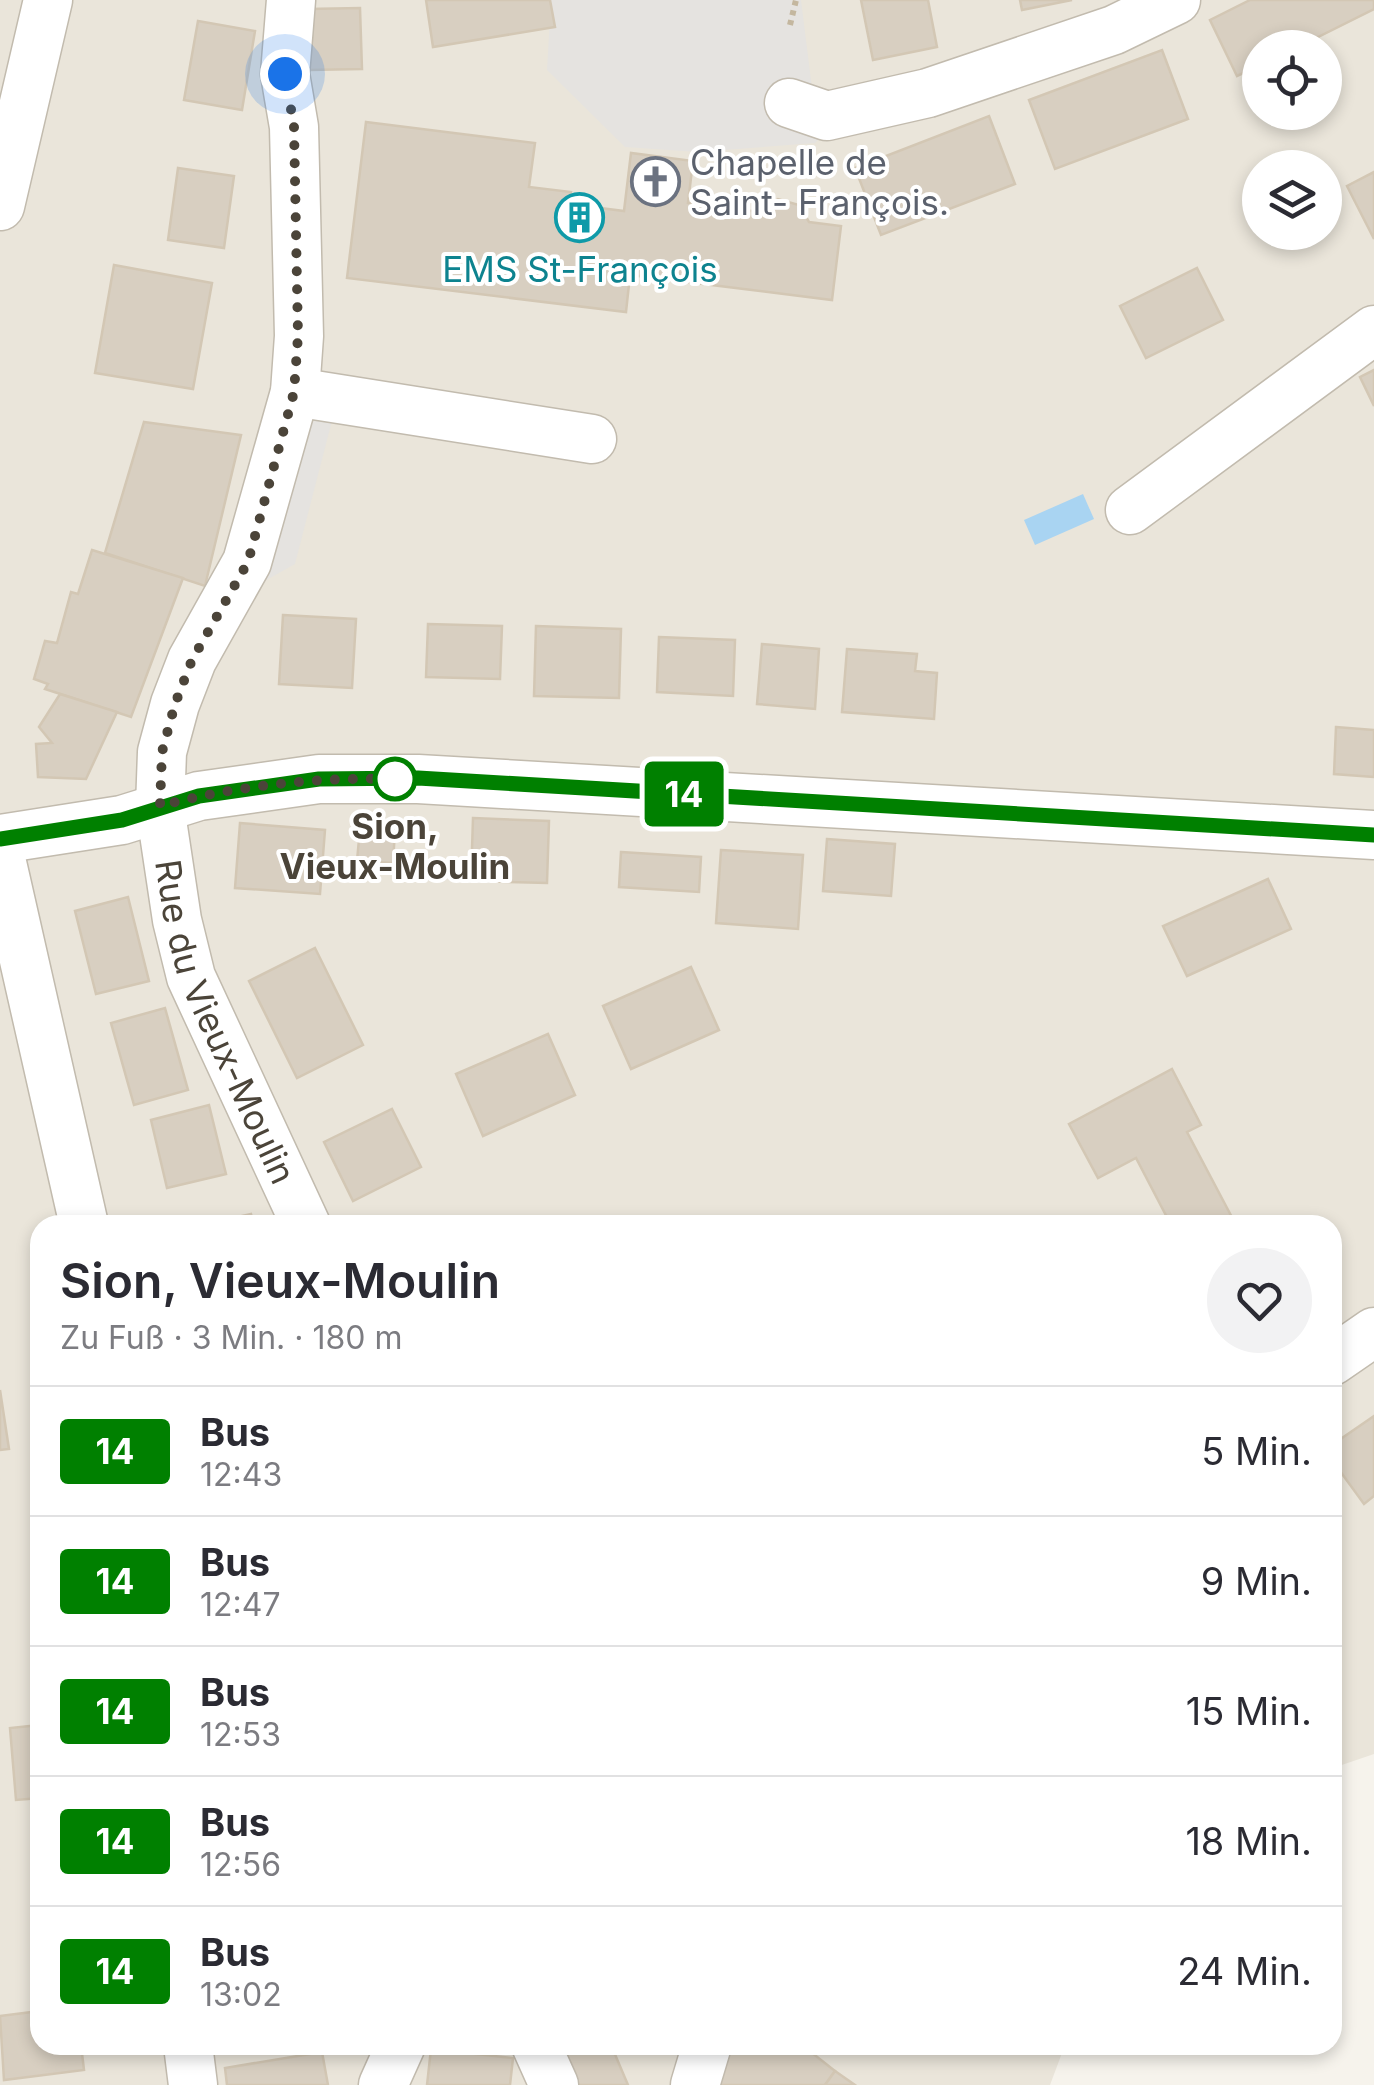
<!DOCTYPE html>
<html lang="de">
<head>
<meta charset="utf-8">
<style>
	:root { --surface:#fff; --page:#f2f2f3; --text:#2b2b33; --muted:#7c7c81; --line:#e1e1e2 }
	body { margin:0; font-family:Inter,sans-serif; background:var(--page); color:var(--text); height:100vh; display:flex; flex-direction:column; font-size:38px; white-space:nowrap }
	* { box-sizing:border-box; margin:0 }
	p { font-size:32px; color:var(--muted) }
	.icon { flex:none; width:55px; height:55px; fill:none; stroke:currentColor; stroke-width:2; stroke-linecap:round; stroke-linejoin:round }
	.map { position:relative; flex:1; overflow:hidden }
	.drawer { position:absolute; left:30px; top:1215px; width:1312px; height:840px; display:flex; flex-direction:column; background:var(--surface); border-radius:30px; box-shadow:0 5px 15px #0003 }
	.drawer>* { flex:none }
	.badge { padding:0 20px; border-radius:8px; font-size:35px; line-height:65px }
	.tools { position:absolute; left:1242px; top:30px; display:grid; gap:20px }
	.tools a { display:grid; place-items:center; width:100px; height:100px; border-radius:50%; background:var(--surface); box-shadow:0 5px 15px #0003; font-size:50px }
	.you { position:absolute; width:50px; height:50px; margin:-25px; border:8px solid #fff; border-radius:50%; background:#1a73e8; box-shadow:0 0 0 15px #1a73e833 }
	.map>.badge { position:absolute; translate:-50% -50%; box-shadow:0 0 0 5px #fff }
	.round { display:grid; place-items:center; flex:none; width:105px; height:105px; border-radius:52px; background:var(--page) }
	.overview { display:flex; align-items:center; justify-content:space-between; height:170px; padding:0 30px }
	h1 { font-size:48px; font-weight:600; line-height:75px }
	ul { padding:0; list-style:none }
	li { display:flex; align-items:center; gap:30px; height:130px; padding:0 30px; border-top:2px solid var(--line) }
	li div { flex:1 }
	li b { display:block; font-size:38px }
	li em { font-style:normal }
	li .badge { min-width:110px; font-weight:700; text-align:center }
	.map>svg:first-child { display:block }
</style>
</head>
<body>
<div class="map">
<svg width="1374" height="2085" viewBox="0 0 1374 2085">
	<rect width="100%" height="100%" fill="#f6f3ec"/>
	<path fill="#eae5da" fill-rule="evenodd" d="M 0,0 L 1374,0 L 1374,1754 L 1333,1768 L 1332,1225 L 40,1225 L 40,2045 L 1065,2045 L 1050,2085 L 0,2085 ZM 1260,48 L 1325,48 L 1325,112 L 1260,112 ZM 1260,168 L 1325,168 L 1325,232 L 1260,232 Z"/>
	<g fill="#e5e3e0">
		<path d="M 551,0 L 801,0 L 814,104 L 829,129 L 815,143 L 698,152 L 625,147 L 547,70 Z"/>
		<path d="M 334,413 L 295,564 L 254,587 L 296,429 Z"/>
	</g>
	<path fill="#a9d4f2" d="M 1083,494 L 1094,519 L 1035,545 L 1024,520 Z"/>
	<g fill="#d8cfc1" stroke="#d3c7b4" stroke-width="2.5">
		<path d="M 426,0 L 550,0 L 555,27 L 433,47 Z"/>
		<path d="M 861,0 L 928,0 L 937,47 L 873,60 Z"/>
		<path d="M 1020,0 L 1072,0 L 1022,10 Z"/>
		<path d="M 1250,0 L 1374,0 L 1374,9 L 1296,48 L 1260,48 L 1260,65 L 1237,76 L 1210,20 Z"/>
		<path d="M 360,8 L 362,69 L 309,70 L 308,9 Z"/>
		<path d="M 198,21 L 255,31 L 242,110 L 184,100 Z"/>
		<path d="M 1162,50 L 1188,119 L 1055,169 L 1029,100 Z"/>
		<path d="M 989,116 L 1015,184 L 881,235 L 855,168 Z"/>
		<path d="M 366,122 L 535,143 L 529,187 L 571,192 L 569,204 L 624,211 L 631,153 L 693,161 L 688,203 L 760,212 L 778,199 L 799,205 L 809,222 L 841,226 L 832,300 L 630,275 L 626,312 L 347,278 Z"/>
		<path d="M 178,168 L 234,176 L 224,248 L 168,240 Z"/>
		<path d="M 1374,172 L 1374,239 L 1347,186 Z"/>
		<path d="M 114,265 L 212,283 L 193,389 L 95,373 Z"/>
		<path d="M 1197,268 L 1223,320 L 1146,358 L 1120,306 Z"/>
		<path d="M 1374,370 L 1374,406 L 1360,377 Z"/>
		<path d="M 144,422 L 241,435 L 205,586 L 105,553 Z"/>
		<path d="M 92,550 L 183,578 L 131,717 L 45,689 L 48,684 L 34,679 L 45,641 L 57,643 L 71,592 L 78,594 Z"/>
		<path d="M 283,615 L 356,619 L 352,688 L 279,684 Z"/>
		<path d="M 428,624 L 502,626 L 500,679 L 426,677 Z"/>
		<path d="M 536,626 L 621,629 L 619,698 L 534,696 Z"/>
		<path d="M 659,637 L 735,640 L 733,696 L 657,692 Z"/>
		<path d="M 762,644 L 819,649 L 815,709 L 757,704 Z"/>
		<path d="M 847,649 L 917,654 L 915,671 L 937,673 L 934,719 L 842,712 Z"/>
		<path d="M 60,694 L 117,712 L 86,779 L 38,777 L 36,744 L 52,743 L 39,727 Z"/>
		<path d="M 1336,727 L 1374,730 L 1374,777 L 1334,774 Z"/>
		<path d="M 473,818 L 549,821 L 547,883 L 471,881 Z"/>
		<path d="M 240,823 L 325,830 L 320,894 L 235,888 Z"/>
		<path d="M 360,828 L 395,830 L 393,863 L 357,861 Z"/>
		<path d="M 827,839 L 895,844 L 891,896 L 823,891 Z"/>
		<path d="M 721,850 L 803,855 L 798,929 L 716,923 Z"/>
		<path d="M 621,852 L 701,857 L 699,892 L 619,887 Z"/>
		<path d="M 1268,879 L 1291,929 L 1187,976 L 1163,926 Z"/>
		<path d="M 128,897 L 149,981 L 96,994 L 75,911 Z"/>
		<path d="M 315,948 L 363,1045 L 297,1078 L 249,981 Z"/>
		<path d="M 691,967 L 719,1030 L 631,1069 L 603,1006 Z"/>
		<path d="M 165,1008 L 188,1090 L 134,1105 L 111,1023 Z"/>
		<path d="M 548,1034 L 575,1095 L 483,1136 L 456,1074 Z"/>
		<path d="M 1172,1069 L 1201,1125 L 1187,1132 L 1236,1225 L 1171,1225 L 1136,1158 L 1098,1178 L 1069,1124 Z"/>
		<path d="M 209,1105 L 226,1174 L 167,1188 L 151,1120 Z"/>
		<path d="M 392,1109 L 421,1167 L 353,1201 L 324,1142 Z"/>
		<path d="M 251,1214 L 254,1225 L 202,1225 Z"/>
		<path d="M 0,1390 L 9,1449 L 0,1450 Z"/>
		<path d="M 1374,1416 L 1374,1496 L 1364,1504 L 1332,1460 L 1332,1445 Z"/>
		<path d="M 40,1725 L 40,1798 L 16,1800 L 10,1728 Z"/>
		<path d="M 40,2011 L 40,2045 L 81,2045 L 84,2070 L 4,2080 L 0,2016 Z"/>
		<path d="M 549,2045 L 611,2045 L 628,2085 L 566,2085 Z"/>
		<path d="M 727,2045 L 802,2045 L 835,2071 L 825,2085 L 714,2085 Z"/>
		<path d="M 431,2049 L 513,2058 L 510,2085 L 427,2085 Z"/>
		<path d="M 322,2052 L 328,2085 L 227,2085 L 225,2068 Z"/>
		<path d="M 835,2071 L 855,2085 L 825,2085 Z"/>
	</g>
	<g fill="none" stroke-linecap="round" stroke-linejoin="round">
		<defs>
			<g id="minor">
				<path id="s1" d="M 291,0 L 285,74 L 294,127 L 299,336 L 295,392 L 247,562 L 192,660 L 175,704 L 162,752 L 160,807 L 177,920 L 191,977 L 306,1225"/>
				<path d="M 789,103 L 827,116 L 928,93 L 1114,30 L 1176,0"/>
				<path d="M 0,206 L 48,0"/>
				<path d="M 295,392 L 592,439"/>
				<path d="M 1130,510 L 1374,330"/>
				<path d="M 0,839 L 122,820 L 199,796 L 319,779 L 418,779 L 1374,835"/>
				<path d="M 0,854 L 84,1225"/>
				<path d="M 1332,1361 L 1374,1332"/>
				<path d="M 188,2045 L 193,2085"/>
				<path d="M 536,2045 L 554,2085"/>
				<path d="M 383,2085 L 401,2045"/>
				<path d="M 695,2085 L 707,2045"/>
			</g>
		</defs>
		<use href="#minor" stroke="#c2bbae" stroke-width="51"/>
		<path stroke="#c4b79f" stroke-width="6" stroke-dasharray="5 5" stroke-linecap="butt" d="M 790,25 L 796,0"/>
		<use href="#minor" stroke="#fff" stroke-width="48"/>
	</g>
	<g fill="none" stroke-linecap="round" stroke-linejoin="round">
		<defs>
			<path id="line" d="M 0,839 L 122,820 L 199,796 L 319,779 L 418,778 L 1374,835"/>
		</defs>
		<use href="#line" stroke="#fff" stroke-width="22"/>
		<use href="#line" stroke="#008000" stroke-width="15"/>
		<path stroke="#4b4439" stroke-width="10" stroke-dasharray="0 18" d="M 285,74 L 294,127 L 298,336 L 294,392 L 248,562 L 192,660 L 175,704 L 162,752 L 160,806 C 236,786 316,777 395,779"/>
	</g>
	<defs>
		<symbol id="church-ring" viewBox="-11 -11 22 22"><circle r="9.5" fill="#fff" stroke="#6b7280" stroke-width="1.5"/><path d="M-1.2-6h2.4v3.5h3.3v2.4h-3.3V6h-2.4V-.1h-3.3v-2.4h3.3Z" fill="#6b7280"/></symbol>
		<symbol id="building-ring" viewBox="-11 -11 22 22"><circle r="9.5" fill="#fff" stroke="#0f9aa8" stroke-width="1.5"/><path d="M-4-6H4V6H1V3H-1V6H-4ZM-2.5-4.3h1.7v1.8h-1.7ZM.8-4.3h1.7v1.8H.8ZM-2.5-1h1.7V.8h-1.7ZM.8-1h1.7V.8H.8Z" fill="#0f9aa8"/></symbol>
	</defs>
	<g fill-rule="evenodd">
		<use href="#church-ring" x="628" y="154" width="55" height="55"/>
		<use href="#building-ring" x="552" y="190" width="55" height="55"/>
	</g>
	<circle fill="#fff" stroke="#008000" stroke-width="5" cx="395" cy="779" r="20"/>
	<g text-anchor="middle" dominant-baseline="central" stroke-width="8" stroke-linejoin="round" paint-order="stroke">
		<g font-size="35" fill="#5b616d" stroke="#fff" text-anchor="start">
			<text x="690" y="162">Chapelle de<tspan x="690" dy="40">Saint- François.</tspan></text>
		</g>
		<g font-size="35" fill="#0d838f" stroke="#fff">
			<text x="580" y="269">EMS St-François</text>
		</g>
		<g font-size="35" font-weight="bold" fill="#4b4439" stroke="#fff">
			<text x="395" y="826">Sion,<tspan x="395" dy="40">Vieux-Moulin</tspan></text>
		</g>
		<g font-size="35" fill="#4b4439" stroke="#fff">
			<text stroke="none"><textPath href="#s1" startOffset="1060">Rue du Vieux-Moulin</textPath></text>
		</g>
	</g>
</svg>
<div class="tools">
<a><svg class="icon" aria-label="locate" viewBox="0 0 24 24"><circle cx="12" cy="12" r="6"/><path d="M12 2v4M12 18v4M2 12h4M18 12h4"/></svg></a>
<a><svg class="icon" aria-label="layers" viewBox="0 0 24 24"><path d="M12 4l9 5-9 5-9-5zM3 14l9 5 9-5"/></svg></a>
</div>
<div class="you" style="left:285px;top:74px"></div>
<b class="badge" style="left:684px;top:794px;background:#008000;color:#fff">14</b>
<section class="drawer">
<div class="overview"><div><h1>Sion, Vieux-Moulin</h1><p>Zu Fuß · 3 Min. · 180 m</p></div><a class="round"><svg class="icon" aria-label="heart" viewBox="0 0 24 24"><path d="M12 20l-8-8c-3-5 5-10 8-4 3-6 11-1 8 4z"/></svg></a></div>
<ul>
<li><span class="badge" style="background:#008000;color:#fff">14</span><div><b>Bus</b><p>12:43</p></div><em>5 Min.</em></li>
<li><span class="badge" style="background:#008000;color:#fff">14</span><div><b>Bus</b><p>12:47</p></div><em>9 Min.</em></li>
<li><span class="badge" style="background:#008000;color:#fff">14</span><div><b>Bus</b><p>12:53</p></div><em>15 Min.</em></li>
<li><span class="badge" style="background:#008000;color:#fff">14</span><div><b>Bus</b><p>12:56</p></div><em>18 Min.</em></li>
<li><span class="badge" style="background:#008000;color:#fff">14</span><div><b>Bus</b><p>13:02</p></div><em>24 Min.</em></li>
</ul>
</section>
</div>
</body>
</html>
